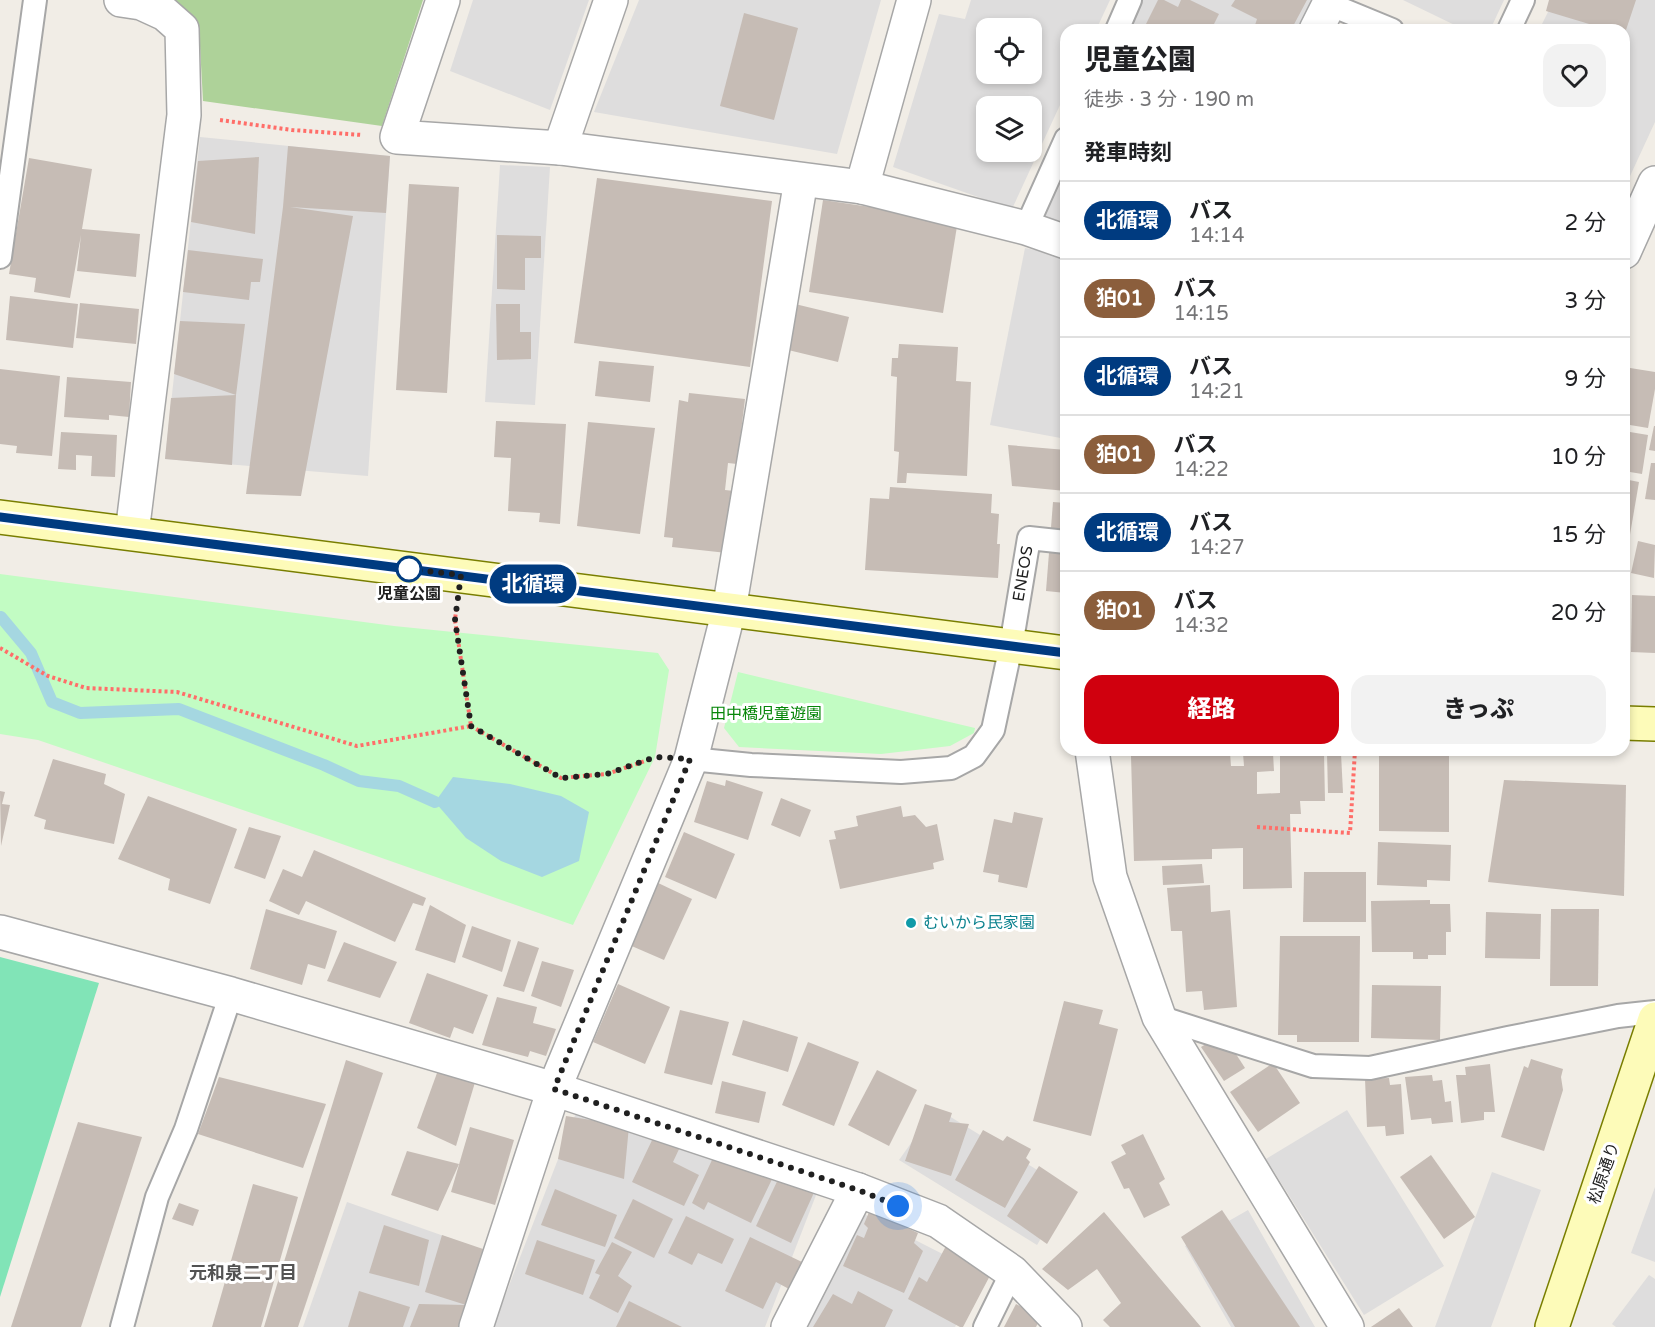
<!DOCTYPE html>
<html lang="ja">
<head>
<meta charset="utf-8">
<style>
	:root { --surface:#fff; --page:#f2f2f2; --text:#202124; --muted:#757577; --line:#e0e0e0; --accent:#d0000e }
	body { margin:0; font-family:"Varela Round","Noto Sans JP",sans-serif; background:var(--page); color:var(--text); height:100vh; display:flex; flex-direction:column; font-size:22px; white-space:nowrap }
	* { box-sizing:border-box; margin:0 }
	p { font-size:20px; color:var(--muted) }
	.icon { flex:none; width:33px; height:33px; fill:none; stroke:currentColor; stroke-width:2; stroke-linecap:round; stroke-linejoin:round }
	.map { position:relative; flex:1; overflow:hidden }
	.panel { position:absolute; left:1060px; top:24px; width:570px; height:732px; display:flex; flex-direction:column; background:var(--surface); border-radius:18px; box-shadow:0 3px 9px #0003 }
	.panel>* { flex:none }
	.badge { padding:0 12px; border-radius:20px; font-size:21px; line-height:39px }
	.fabs { position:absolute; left:976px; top:18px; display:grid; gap:12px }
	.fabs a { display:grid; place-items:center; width:66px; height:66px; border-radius:12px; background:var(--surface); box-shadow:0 3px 9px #0003; font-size:30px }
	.you { position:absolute; width:30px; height:30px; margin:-15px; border:4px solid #fff; border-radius:50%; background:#1a73e8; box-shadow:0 0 0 9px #1a73e833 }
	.map>.badge { position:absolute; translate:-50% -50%; box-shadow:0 0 0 3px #fff }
	h2 { padding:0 24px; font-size:22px; line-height:54px }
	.round { display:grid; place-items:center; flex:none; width:63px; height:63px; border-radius:18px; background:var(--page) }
	.head { display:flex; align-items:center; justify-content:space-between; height:102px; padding:0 24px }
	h1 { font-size:28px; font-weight:800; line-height:45px }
	.button { display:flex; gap:12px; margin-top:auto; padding:12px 24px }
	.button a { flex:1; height:69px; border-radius:18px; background:var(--accent); color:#fff; font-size:24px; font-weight:800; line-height:69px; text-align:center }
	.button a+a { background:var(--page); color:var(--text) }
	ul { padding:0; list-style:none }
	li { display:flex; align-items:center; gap:18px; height:78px; padding:0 24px; border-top:2px solid var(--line) }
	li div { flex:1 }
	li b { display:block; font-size:22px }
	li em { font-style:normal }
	li .badge { min-width:66px; font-weight:700; text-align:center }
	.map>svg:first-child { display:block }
</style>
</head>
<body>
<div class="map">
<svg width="1655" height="1327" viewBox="0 0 1655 1327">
	<rect width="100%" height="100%" fill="#f1ede6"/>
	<g fill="#dedddd" fill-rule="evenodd">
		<path d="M 473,0 L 589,0 L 550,110 L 450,71 Z"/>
		<path d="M 639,0 L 881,0 L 837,154 L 594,112 Z"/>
		<path d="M 971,0 L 1110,0 L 1096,30 L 1066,30 L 1066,92 L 1012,209 L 893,167 L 939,14 L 965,19 ZM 987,28 L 1032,28 L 1032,74 L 987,74 ZM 987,106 L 1032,106 L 1032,152 L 987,152 Z"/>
		<path d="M 1132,0 L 1317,0 L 1301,30 L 1116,30 Z"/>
		<path d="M 1403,0 L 1504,0 L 1490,30 L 1465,30 Z"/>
		<path d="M 1554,0 L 1655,0 L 1655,122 L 1625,187 L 1624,30 L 1539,30 Z"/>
		<path d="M 1066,126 L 1066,235 L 1022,212 Z"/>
		<path d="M 200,137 L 390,156 L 368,476 L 165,459 Z"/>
		<path d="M 500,165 L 550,167 L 535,405 L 485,402 Z"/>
		<path d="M 1025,248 L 1066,256 L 1066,439 L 990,425 Z"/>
		<path d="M 581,1100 L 818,1190 L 765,1327 L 493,1327 Z"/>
		<path d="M 936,1108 L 1070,1190 L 1037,1245 L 899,1160 Z"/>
		<path d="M 1347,1110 L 1444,1266 L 1364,1315 L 1266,1159 Z"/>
		<path d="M 1492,1172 L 1541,1190 L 1491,1327 L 1435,1327 Z"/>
		<path d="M 1655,1187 L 1655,1262 L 1631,1253 Z"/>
		<path d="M 347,1202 L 498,1255 L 473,1327 L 303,1327 Z"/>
		<path d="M 1248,1210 L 1315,1327 L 1231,1327 L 1185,1246 Z"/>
		<path d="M 864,1214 L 982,1274 L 955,1327 L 806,1327 Z"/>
		<path d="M 1649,1275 L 1655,1279 L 1655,1327 L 1616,1327 L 1612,1324 Z"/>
	</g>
	<path fill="#aed299" d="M 173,0 L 423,0 L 382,126 L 203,101 L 199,28 Z"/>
	<g fill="#c2fcc3">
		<path d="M 0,574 L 394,626 L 658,653 L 669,670 L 655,757 L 573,925 L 322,837 L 38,740 L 0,734 Z"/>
		<path d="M 738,672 L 975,728 L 974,733 L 950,746 L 881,754 L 739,747 L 724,728 Z"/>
	</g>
	<path fill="#81e4b7" d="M 0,957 L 99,983 L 0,1297 Z"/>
	<path fill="#a5d7e1" d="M 453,777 L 510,784 L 561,796 L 589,812 L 579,861 L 542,877 L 501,861 L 466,838 L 435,802 Z"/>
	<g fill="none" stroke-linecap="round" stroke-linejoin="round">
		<path stroke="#a5d7e1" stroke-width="12" d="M 1,617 L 31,653 L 52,702 L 80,713 L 179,709 L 324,765 L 359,781 L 399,786 L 435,802"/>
	</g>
	<g fill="#c6bcb5">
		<path d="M 1158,0 L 1164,0 L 1178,7 L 1181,0 L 1190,0 L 1219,14 L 1211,30 L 1143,30 Z"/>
		<path d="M 1235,0 L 1307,0 L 1291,30 L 1265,30 L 1255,25 L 1257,19 L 1231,6 Z"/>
		<path d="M 1549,0 L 1636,0 L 1626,30 L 1609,30 L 1546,11 Z"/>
		<path d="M 744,13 L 798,28 L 774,120 L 720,106 Z"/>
		<path d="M 288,146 L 390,156 L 386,213 L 290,207 L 353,216 L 301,496 L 246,494 L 283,207 Z"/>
		<path d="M 259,157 L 255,234 L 191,222 L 198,161 Z"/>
		<path d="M 29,158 L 92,169 L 82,229 L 140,234 L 136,277 L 77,271 L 81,235 L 70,298 L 34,292 L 36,278 L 9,274 Z"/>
		<path d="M 597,178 L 772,201 L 750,367 L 574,343 Z"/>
		<path d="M 409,184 L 459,187 L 447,393 L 396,390 Z"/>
		<path d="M 823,200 L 958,220 L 943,313 L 809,292 Z"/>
		<path d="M 497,235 L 541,236 L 541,258 L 525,258 L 525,290 L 497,289 Z"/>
		<path d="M 188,250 L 263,259 L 260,282 L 251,282 L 249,300 L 183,292 Z"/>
		<path d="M 10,296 L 78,304 L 73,348 L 6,340 Z"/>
		<path d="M 80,303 L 139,309 L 136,344 L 76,338 Z"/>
		<path d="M 496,304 L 520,304 L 520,332 L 531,332 L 531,359 L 497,360 Z"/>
		<path d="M 795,304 L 849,317 L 838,362 L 784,349 Z"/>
		<path d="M 180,321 L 245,324 L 236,395 L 232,465 L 165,459 L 171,398 L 236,395 L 174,374 Z"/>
		<path d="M 899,344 L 958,347 L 956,381 L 971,382 L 967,476 L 907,473 L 906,483 L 897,483 L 899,452 L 894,451 L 897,377 L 891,376 L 892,358 L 898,358 Z"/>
		<path d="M 599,361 L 654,366 L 650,402 L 595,396 Z"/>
		<path d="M 1624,367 L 1655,372 L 1655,389 L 1648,428 L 1624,424 Z"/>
		<path d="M 0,369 L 60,376 L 52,456 L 16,453 L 17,446 L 0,444 Z"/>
		<path d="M 67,377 L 131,382 L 129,417 L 109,415 L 109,420 L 64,417 Z"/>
		<path d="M 689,393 L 745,399 L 737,464 L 728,463 L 725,490 L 734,491 L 727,553 L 672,547 L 673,538 L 664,537 L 679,400 L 688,402 Z"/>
		<path d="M 496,421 L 566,424 L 560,524 L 539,522 L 540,513 L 508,511 L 511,458 L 494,457 Z"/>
		<path d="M 588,422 L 655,428 L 640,534 L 577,526 Z"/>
		<path d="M 1654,426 L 1655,426 L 1655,451 L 1649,450 Z"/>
		<path d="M 1624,431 L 1648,435 L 1642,474 L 1624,471 Z"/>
		<path d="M 61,432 L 117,435 L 115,477 L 91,476 L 92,456 L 76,455 L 76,470 L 58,469 Z"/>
		<path d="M 1008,445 L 1066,450 L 1066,491 L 1012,486 Z"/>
		<path d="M 1651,463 L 1655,463 L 1655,500 L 1645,499 Z"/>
		<path d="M 1624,479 L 1639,482 L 1626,558 L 1624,557 Z"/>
		<path d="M 890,487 L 992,494 L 991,513 L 999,514 L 997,544 L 1000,544 L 998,578 L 865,570 L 870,498 L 889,499 Z"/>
		<path d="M 1053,502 L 1066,503 L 1066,593 L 1046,591 Z"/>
		<path d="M 1638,541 L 1655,545 L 1654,578 L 1631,573 Z"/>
		<path d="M 1632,595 L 1655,596 L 1655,653 L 1631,652 Z"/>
		<path d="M 1230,753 L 1231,766 L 1244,766 L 1243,753 L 1273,753 L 1274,771 L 1257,772 L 1257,794 L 1280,793 L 1280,755 L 1324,753 L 1325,801 L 1300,801 L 1301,814 L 1290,814 L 1292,888 L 1243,889 L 1243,848 L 1212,849 L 1212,859 L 1134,861 L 1131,756 Z"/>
		<path d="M 1327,753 L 1341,753 L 1343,793 L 1328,793 Z"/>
		<path d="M 1379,753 L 1449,754 L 1449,832 L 1379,831 Z"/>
		<path d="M 53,759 L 106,774 L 104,784 L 125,794 L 114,844 L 44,829 L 46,820 L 34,816 Z"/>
		<path d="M 726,780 L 763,792 L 748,840 L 694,822 L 707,781 L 725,786 Z"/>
		<path d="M 1504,780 L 1626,785 L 1624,896 L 1488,882 Z"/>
		<path d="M 0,791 L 5,792 L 2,804 L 10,805 L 1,846 Z"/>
		<path d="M 148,796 L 237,829 L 210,904 L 168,890 L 170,879 L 118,859 Z"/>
		<path d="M 781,798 L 811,810 L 800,837 L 771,825 Z"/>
		<path d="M 901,806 L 903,817 L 915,815 L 926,827 L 937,824 L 944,860 L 933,863 L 934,869 L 840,889 L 829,840 L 836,839 L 834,831 L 858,826 L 856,816 Z"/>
		<path d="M 1014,812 L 1043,818 L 1027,888 L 998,882 L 999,875 L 983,872 L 994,819 L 1012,823 Z"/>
		<path d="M 249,827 L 281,836 L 265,879 L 234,868 Z"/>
		<path d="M 684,832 L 735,854 L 716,899 L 665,877 Z"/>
		<path d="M 1378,842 L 1451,845 L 1450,881 L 1427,880 L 1427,887 L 1377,885 Z"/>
		<path d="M 314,850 L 426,898 L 423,906 L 413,903 L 395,942 L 306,901 L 299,915 L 269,901 L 283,869 L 302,877 Z"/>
		<path d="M 1202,864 L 1204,883 L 1163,885 L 1162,866 Z"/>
		<path d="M 1304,872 L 1366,872 L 1366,922 L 1303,922 Z"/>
		<path d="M 656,882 L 692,899 L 664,960 L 627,944 Z"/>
		<path d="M 1210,885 L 1211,912 L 1230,910 L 1237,1007 L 1204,1010 L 1202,991 L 1186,992 L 1182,931 L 1171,931 L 1167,888 Z"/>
		<path d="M 1430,900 L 1430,904 L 1450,904 L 1451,932 L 1446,932 L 1446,955 L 1428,955 L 1428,959 L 1413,959 L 1413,952 L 1372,952 L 1371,901 Z"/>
		<path d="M 430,905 L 466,925 L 455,963 L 415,950 Z"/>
		<path d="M 266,909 L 337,931 L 325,969 L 308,964 L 302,985 L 250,969 Z"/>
		<path d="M 1551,909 L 1599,909 L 1598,986 L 1550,986 Z"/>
		<path d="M 1486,912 L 1541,914 L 1540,959 L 1485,958 Z"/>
		<path d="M 472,926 L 511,940 L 502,972 L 462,957 Z"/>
		<path d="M 1280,936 L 1360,936 L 1359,1042 L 1297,1042 L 1297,1035 L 1278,1035 Z"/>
		<path d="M 518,941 L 539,948 L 524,992 L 503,986 Z"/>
		<path d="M 344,942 L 397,962 L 380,998 L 327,981 Z"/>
		<path d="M 542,961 L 574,970 L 561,1007 L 531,996 Z"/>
		<path d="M 427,973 L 488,995 L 473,1034 L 454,1027 L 450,1038 L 409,1023 Z"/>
		<path d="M 618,984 L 670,1007 L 645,1064 L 593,1042 Z"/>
		<path d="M 1372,985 L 1441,986 L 1440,1040 L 1371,1038 Z"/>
		<path d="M 497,997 L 537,1007 L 533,1023 L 556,1029 L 546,1056 L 530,1051 L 528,1057 L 482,1045 Z"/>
		<path d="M 1064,1001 L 1103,1010 L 1099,1024 L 1118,1029 L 1091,1136 L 1033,1121 Z"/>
		<path d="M 680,1010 L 729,1022 L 712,1085 L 664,1073 Z"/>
		<path d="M 743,1020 L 798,1037 L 788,1072 L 732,1055 Z"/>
		<path d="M 808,1042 L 859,1062 L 834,1126 L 782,1105 Z"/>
		<path d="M 1206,1044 L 1234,1051 L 1245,1068 L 1224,1081 L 1201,1047 Z"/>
		<path d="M 1531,1059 L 1563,1069 L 1561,1077 L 1563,1090 L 1544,1151 L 1501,1137 L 1524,1066 L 1528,1068 Z"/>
		<path d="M 346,1060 L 383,1073 L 298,1327 L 264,1327 Z"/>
		<path d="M 1273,1063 L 1300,1103 L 1258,1132 L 1230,1092 Z"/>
		<path d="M 1490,1064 L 1495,1112 L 1484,1112 L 1484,1120 L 1461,1123 L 1456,1075 L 1466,1075 L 1465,1067 Z"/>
		<path d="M 877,1070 L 917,1090 L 889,1146 L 848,1125 Z"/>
		<path d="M 437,1073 L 476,1079 L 456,1146 L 417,1128 Z"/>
		<path d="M 1432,1075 L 1433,1081 L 1442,1080 L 1445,1102 L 1451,1101 L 1453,1122 L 1432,1124 L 1431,1118 L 1411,1120 L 1405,1077 Z"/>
		<path d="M 219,1077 L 326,1104 L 303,1168 L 198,1134 Z"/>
		<path d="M 1389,1078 L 1390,1085 L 1401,1084 L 1404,1134 L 1386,1136 L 1385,1126 L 1367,1127 L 1365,1079 Z"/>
		<path d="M 722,1081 L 766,1092 L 759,1123 L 715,1113 Z"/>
		<path d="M 925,1104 L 952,1113 L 949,1122 L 969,1124 L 951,1176 L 905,1161 Z"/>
		<path d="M 566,1116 L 629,1126 L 624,1179 L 558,1159 Z"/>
		<path d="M 78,1122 L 142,1137 L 81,1327 L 11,1327 Z"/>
		<path d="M 470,1127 L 514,1140 L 495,1205 L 451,1192 Z"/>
		<path d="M 983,1130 L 1003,1141 L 1007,1136 L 1031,1149 L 1026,1158 L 1030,1162 L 1005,1208 L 955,1180 Z"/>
		<path d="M 655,1134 L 680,1147 L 673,1162 L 699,1175 L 684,1206 L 632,1182 Z"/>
		<path d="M 1143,1134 L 1165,1179 L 1159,1183 L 1170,1205 L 1144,1218 L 1129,1188 L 1124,1189 L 1111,1162 L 1126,1154 L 1121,1145 Z"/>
		<path d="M 718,1147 L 774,1175 L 751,1223 L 708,1202 L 704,1210 L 692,1203 Z"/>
		<path d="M 407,1151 L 459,1164 L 438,1211 L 391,1195 Z"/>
		<path d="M 1431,1155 L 1475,1217 L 1444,1239 L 1400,1177 Z"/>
		<path d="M 1039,1166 L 1078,1192 L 1047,1244 L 1007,1216 Z"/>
		<path d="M 782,1171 L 817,1186 L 791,1243 L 756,1226 Z"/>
		<path d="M 253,1184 L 298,1197 L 261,1327 L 212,1327 Z"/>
		<path d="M 555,1189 L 617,1215 L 605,1247 L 541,1225 Z"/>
		<path d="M 633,1199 L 673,1219 L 654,1258 L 614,1238 Z"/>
		<path d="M 179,1203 L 199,1210 L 193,1226 L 172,1219 Z"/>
		<path d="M 872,1205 L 899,1216 L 896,1223 L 918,1233 L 914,1243 L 923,1251 L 904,1293 L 843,1266 L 857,1235 L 864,1238 L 868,1228 L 864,1224 Z"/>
		<path d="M 1222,1210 L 1300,1327 L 1235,1327 L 1181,1237 Z"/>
		<path d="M 1104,1212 L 1201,1327 L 1110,1327 L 1103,1320 L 1121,1303 L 1097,1269 L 1068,1290 L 1042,1269 Z"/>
		<path d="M 686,1216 L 734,1239 L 722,1264 L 698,1253 L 692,1265 L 668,1253 Z"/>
		<path d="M 384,1225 L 429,1240 L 419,1286 L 369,1273 Z"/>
		<path d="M 442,1235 L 483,1249 L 466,1305 L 425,1292 Z"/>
		<path d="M 750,1237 L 802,1262 L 789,1289 L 776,1282 L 763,1309 L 725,1291 Z"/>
		<path d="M 537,1240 L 595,1260 L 583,1295 L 525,1274 Z"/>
		<path d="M 612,1242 L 632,1252 L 618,1276 L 632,1286 L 618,1313 L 589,1298 L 600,1275 L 595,1273 Z"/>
		<path d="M 947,1244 L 994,1268 L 963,1327 L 960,1327 L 908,1299 L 919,1277 L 927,1282 Z"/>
		<path d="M 359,1291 L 410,1307 L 403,1327 L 348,1327 Z"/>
		<path d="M 858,1291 L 893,1310 L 885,1327 L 813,1327 L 833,1294 L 852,1304 Z"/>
		<path d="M 629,1301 L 682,1327 L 616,1327 Z"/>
		<path d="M 419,1304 L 466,1305 L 458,1327 L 410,1327 Z"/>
		<path d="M 1016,1304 L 1041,1317 L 1036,1327 L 1004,1327 Z"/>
		<path d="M 1399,1308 L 1413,1327 L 1371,1327 Z"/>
	</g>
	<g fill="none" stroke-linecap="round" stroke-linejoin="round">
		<defs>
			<g id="lane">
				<path d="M 1329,4 L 1392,30"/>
				<path d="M 1117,30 L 1130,0"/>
				<path d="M 1509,30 L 1523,0"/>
				<path d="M 1026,228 L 1066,139"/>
				<path d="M 0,257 L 35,0"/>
				<path id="s1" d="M 691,759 L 751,765 L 901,772 L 951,768 L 974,756 L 993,730 L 1011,646 L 1029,538 L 1066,542"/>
				<path d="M 1159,1017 L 1313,1066 L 1370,1068 L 1508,1038 L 1618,1016 L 1655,1012"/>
				<path d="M 122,1327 L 157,1197 L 186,1129 L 231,994"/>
				<path d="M 985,1327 L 1012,1272"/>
			</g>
			<g id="street">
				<path d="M 121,0 L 141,3 L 165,14 L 182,29 L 184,115 L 132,533"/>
				<path d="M 443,0 L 397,137 L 560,148 L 862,187 L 1026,228 L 1066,242"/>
				<path d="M 1316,30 L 1331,0"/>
				<path d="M 560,148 L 611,0"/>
				<path d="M 862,187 L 914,0"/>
				<path d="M 1624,252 L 1655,183"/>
				<path d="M 1092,750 L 1110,877 L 1159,1017 L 1347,1327"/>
				<path d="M 0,932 L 231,994 L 554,1089 L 858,1190 L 938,1221 L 1012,1272 L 1065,1327"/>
				<path d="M 476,1327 L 554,1089 L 691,759 L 729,610 L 801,180"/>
				<path d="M 788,1327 L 858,1190"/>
			</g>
			<g id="secondary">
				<path d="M 0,517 L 1066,653"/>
				<path d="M 1624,723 L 1655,724"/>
				<path d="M 1552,1327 L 1655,1019"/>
			</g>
		</defs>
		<use href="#lane" stroke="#a7a7a7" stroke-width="26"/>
		<use href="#street" stroke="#a7a7a7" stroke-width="36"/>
		<use href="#secondary" stroke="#797e00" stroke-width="36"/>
		<g stroke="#ff6e69" stroke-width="4" stroke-dasharray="3 3" stroke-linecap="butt">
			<path d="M 220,120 L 292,130 L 362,135"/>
			<path d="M 0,648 L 48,676 L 86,688 L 177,692 L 357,746 L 471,726 L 455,620 L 456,611"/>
			<path d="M 471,726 L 561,778 L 607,774 L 648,760"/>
			<path d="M 1257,827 L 1350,833 L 1355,750"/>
		</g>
		<use href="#lane" stroke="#fff" stroke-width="22"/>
		<use href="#street" stroke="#fff" stroke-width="33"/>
		<use href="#secondary" stroke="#fdfbb9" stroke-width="33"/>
	</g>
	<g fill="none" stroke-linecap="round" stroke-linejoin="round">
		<defs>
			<path id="line" d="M 0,517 L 1066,653"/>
		</defs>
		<use href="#line" stroke="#fff" stroke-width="14"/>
		<use href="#line" stroke="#003b80" stroke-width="9"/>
		<path stroke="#202020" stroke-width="6" stroke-dasharray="0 10.8" d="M 409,569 L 461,575 L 455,620 L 471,726 L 561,778 L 607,774 L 655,757 L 690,759 L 554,1089 L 858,1190 L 898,1206"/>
	</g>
	<circle fill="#fff" stroke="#003b80" stroke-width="3" cx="409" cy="569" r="12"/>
	<circle fill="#0f9aa8" stroke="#fff" stroke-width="2" cx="911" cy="923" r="6"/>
	<g text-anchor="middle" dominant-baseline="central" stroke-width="6" stroke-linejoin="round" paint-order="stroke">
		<g font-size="16" fill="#202020" stroke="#fff">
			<text stroke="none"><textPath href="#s1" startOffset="478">ENEOS</textPath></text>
			<text transform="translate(1604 1173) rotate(-71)">松原通り</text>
		</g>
		<g font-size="16" font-weight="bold" fill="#202020" stroke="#fff">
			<text x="409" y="594">児童公園</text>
		</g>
		<g font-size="16" fill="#068608" stroke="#fff">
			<text x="766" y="714">田中橋児童遊園</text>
		</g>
		<g font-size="16" fill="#0d838f" stroke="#fff" text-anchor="start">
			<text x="923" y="923">むいから民家園</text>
		</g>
		<g font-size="18" font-weight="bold" fill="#535353" stroke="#fff">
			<text x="243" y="1273">元和泉二丁目</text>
		</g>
	</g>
</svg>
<div class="fabs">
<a><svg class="icon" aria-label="locate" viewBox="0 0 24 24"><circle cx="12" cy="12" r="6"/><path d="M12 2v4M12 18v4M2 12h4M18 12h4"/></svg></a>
<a><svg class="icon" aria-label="layers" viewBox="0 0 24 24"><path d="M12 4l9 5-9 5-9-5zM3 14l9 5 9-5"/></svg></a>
</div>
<div class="you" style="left:898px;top:1206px"></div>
<b class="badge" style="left:533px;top:584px;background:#003b80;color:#fff">北循環</b>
<section class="panel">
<div class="head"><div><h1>児童公園</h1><p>徒歩 · 3 分 · 190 m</p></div><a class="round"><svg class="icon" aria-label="heart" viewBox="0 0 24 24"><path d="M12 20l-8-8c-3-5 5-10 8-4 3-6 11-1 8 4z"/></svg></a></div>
<h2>発車時刻</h2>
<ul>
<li><span class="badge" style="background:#003b80;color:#fff">北循環</span><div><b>バス</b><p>14:14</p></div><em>2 分</em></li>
<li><span class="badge" style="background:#8b5e3c;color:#fff">狛01</span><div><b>バス</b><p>14:15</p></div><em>3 分</em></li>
<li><span class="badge" style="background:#003b80;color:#fff">北循環</span><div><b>バス</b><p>14:21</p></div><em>9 分</em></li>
<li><span class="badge" style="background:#8b5e3c;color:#fff">狛01</span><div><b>バス</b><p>14:22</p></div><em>10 分</em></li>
<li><span class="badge" style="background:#003b80;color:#fff">北循環</span><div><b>バス</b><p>14:27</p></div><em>15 分</em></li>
<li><span class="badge" style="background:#8b5e3c;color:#fff">狛01</span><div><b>バス</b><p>14:32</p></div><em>20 分</em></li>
</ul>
<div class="button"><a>経路</a><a>きっぷ</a></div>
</section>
</div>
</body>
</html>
